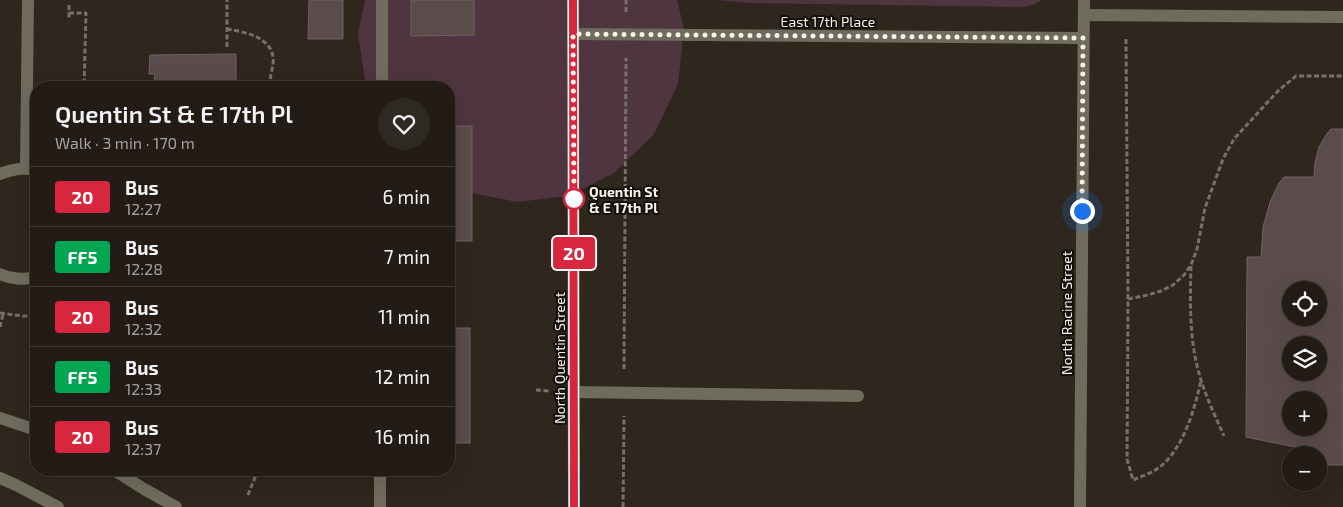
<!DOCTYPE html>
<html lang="en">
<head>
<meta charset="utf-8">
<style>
	:root { --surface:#231c16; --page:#2f2923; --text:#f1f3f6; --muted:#a3a1a1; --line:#403a35 }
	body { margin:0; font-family:"Exo 2",sans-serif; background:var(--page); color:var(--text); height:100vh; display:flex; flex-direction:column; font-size:19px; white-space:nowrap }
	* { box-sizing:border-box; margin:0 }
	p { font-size:16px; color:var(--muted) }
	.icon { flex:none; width:28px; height:28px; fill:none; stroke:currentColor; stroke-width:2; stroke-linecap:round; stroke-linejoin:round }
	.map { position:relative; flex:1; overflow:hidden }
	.details { position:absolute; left:30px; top:81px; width:425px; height:395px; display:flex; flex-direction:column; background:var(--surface); border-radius:20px; box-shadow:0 5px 20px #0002,0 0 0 1px var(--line) }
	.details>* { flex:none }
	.badge { padding:0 10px; border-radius:4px; font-size:18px; line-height:32px }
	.tools { position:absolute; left:1282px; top:281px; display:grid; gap:10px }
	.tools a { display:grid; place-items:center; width:45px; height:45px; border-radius:50%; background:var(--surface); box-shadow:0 5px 20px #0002,0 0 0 1px var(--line); font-size:25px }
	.you { position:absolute; width:25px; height:25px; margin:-12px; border:4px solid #fff; border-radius:50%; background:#1a73e8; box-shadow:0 0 0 8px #1a73e833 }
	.map>.badge { position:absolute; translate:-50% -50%; box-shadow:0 0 0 2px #fff }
	.round { display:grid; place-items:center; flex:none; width:52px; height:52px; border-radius:26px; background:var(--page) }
	.summary { display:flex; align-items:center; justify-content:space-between; height:85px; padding:0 25px }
	h1 { font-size:24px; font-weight:600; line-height:38px }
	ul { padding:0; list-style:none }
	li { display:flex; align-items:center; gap:15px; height:60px; padding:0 25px; border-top:1px solid var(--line) }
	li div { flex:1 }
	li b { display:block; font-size:19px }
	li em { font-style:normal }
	li .badge { min-width:55px; font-weight:700; text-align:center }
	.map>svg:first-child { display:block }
</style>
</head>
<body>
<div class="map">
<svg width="1343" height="507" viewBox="0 0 1343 507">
	<rect width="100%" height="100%" fill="#2f261e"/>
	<g fill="#4e353f">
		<path d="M 365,0 L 677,0 L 684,29 L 678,84 L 654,134 L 614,173 L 568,196 L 517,202 L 467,192 L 449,183 L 449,88 L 366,87 L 358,34 Z"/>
		<path d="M 717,0 L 1042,0 L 1033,5 L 1020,7 L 750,3 Z"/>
	</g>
	<g fill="#5a4c4a" stroke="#706260" fill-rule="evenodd">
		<path d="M 309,0 L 343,0 L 343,39 L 308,39 Z"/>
		<path d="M 411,0 L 474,0 L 474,35 L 411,36 Z"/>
		<path d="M 236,54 L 236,88 L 153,88 L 155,74 L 149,74 L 150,55 Z"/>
		<rect x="449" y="126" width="23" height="115"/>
		<path d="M 1331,129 L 1343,129 L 1343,465 L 1319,465 L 1319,455 L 1300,455 L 1300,448 L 1246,437 L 1247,257 L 1261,257 L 1263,227 L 1270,202 L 1279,183 L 1284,177 L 1314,177 L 1315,163 L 1319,147 L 1326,135 ZM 1291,290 L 1319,290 L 1319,318 L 1291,318 ZM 1291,345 L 1319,345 L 1319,372 L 1291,372 ZM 1291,400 L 1319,400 L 1319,428 L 1291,428 Z"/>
		<rect x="449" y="328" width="21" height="115"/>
	</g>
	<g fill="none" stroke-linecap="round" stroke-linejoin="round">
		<g stroke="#776f68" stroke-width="3" stroke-dasharray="5 2.5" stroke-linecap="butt">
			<path d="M 69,5 L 69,20"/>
			<path d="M 626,12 L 626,0"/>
			<path d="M 69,13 L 86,13 L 84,88"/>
			<path d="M 227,29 C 246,32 276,38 273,64 C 272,72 269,79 270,88"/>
			<path d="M 1126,39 L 1128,299 L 1127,459 L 1133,480 C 1142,476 1153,473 1161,466 C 1184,447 1195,408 1201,380"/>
			<path d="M 227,47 L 227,0"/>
			<path d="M 1191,266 C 1190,304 1189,343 1201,380 C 1207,399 1216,418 1224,436"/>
			<path d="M 1128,299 L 1148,295 L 1161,291 L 1173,285 L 1184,275 L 1191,265 L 1197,249 L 1205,208 L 1223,159 L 1234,139 L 1265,105 L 1279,90 L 1296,76 L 1343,76"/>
			<path d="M 0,313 L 23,316 L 36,316"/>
			<path d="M 0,327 L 3,314"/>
			<path d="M 624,369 L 626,58"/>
			<path d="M 536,390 L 550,391"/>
			<path d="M 248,495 L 258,470"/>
			<path d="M 623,507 L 624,416"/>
		</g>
		<g stroke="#6f6c5e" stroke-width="12">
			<path d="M 382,88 L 382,0"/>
			<path d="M 26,168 L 28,0"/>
			<path d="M 0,174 C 12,169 23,167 36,170"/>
			<path d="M 0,274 C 12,280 23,279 36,278"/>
			<path d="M 574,392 L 858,396"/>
			<path d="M 380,507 L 380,470"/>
		</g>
		<g stroke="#6f6c5e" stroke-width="12">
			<path d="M 573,0 L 574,507"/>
			<path d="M 1084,15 L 1343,17"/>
			<path d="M 573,34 L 1083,38"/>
			<path d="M 0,418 L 36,430"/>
			<path d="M 114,470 L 144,489 L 176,507"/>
			<path d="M 0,478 L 16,485 L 58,507"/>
			<path d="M 1080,507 L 1084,0"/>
		</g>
	</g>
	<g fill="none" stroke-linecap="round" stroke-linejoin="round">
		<defs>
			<path id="line" d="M 573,0 L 574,507"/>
		</defs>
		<use href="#line" stroke="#fff" stroke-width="11"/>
		<use href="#line" stroke="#d7263d" stroke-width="8"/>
		<path stroke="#f7f0eb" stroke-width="5" stroke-dasharray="0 9" d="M 574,199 L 573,34 L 1083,38 L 1082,211"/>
	</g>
	<circle fill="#fff" stroke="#d7263d" stroke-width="2.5" cx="574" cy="199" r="10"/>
	<g text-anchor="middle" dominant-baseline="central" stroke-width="4" stroke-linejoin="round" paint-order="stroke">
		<g font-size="14" fill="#f7f0eb" stroke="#14100c">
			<text x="828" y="21">East 17th Place</text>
			<text transform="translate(1066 313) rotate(-90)">North Racine Street</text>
			<text transform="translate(559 358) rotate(-90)">North Quentin Street</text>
		</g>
		<g font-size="14" font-weight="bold" fill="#f7f0eb" stroke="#14100c" text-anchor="start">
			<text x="589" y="191">Quentin St<tspan x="589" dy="16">&amp; E 17th Pl</tspan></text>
		</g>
	</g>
</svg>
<div class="tools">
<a><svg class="icon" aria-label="locate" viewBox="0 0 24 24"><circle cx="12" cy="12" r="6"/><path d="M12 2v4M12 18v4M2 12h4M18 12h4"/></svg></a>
<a><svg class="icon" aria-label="layers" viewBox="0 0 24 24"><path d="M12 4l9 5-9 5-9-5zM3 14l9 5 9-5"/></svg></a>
<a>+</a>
<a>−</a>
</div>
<div class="you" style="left:1082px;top:211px"></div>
<b class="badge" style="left:574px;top:253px;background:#d7263d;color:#fff">20</b>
<section class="details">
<div class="summary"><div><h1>Quentin St &amp; E 17th Pl</h1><p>Walk · 3 min · 170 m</p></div><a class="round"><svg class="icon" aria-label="heart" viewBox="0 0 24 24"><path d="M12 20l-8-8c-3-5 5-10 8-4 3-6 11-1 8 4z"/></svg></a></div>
<ul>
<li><span class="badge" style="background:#d7263d;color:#fff">20</span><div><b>Bus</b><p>12:27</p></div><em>6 min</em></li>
<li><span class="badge" style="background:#00a651;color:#fff">FF5</span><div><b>Bus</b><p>12:28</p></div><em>7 min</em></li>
<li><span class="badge" style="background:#d7263d;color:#fff">20</span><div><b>Bus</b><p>12:32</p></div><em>11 min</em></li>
<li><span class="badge" style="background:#00a651;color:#fff">FF5</span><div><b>Bus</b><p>12:33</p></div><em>12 min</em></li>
<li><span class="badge" style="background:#d7263d;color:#fff">20</span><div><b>Bus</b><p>12:37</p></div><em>16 min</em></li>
</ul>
</section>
</div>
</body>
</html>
